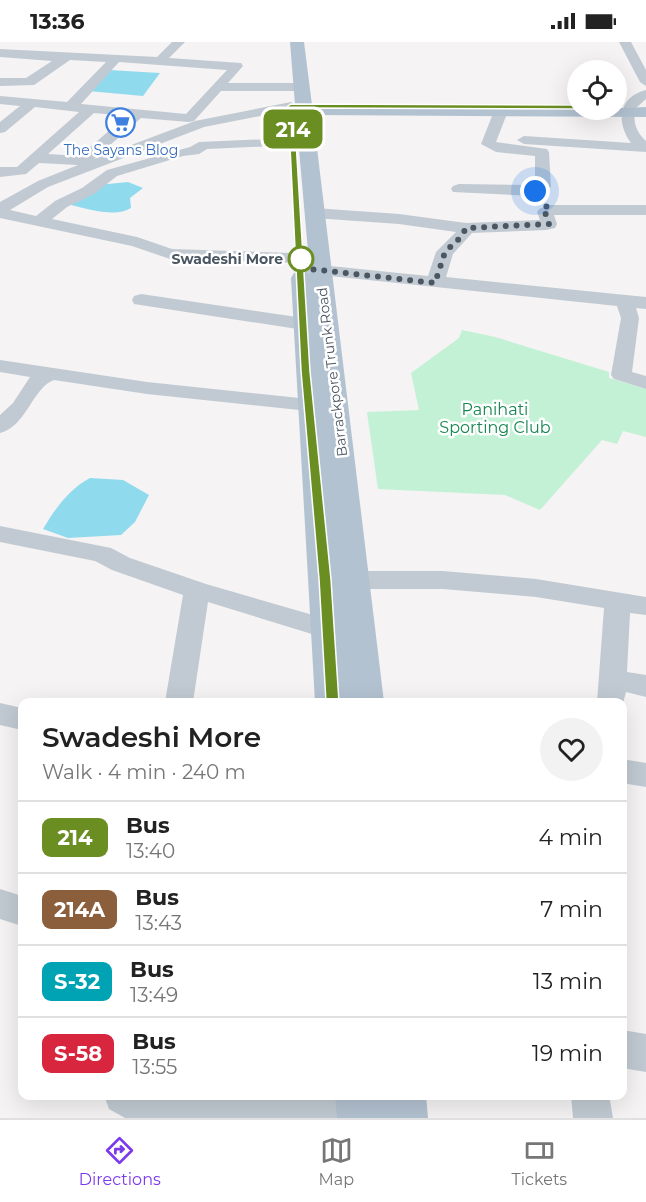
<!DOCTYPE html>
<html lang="en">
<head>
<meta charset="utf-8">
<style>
	:root { --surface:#fff; --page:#f2f2f2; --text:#222; --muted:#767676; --line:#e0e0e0; --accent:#7c3aed }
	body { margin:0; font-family:Montserrat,sans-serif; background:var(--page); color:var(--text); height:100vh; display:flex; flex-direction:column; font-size:22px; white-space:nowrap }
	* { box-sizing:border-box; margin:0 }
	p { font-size:20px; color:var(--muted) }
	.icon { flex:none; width:33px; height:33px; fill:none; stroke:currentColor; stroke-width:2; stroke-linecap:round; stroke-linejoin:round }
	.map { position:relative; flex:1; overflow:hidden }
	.panel { position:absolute; left:18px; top:656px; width:609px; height:402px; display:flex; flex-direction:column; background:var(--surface); border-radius:12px; box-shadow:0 6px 24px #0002 }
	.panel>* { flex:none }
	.badge { padding:0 12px; border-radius:9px; font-size:21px; line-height:39px }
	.buttons { position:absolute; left:567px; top:18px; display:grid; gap:12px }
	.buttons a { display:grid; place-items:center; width:60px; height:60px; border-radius:50%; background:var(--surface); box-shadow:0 6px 24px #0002; font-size:30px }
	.you { position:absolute; width:30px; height:30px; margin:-15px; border:4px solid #fff; border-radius:50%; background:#1a73e8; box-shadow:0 0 0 9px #1a73e833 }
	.map>.badge { position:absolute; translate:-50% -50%; box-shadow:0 0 0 3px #fff }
	.round { display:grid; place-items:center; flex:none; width:63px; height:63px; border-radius:32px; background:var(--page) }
	.summary { display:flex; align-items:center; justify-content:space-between; height:102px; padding:0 24px }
	h1 { font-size:28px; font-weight:600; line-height:45px }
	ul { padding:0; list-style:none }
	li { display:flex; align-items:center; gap:18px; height:72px; padding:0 24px; border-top:2px solid var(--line) }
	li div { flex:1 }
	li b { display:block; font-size:22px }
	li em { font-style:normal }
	li .badge { min-width:66px; font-weight:700; text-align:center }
	.status { display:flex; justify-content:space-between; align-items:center; height:42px; padding:0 30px; background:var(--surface); direction:ltr }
	.status svg { height:16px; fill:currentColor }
	.tabs { display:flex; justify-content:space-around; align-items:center; height:84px; border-top:2px solid var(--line); background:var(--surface); font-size:16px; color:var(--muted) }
	.tabs a { display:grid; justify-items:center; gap:3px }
	.tabs .current { color:var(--accent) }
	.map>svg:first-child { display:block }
</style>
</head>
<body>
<div class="status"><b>13:36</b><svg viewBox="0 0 49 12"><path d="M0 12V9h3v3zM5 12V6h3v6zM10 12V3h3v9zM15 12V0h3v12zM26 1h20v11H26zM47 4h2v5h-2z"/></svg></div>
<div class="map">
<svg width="646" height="1076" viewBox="0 0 646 1076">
	<rect width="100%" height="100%" fill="#f5f3f3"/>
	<path fill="#c3f1d5" d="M 462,288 L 495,295 L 609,330 L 609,336 L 646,347 L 646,395 L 623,389 L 617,402 L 602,398 L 540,468 L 505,453 L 378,447 L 367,370 L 419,368 L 411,331 L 459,296 Z"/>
	<g fill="#90daee">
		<path d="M 109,28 L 160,31 L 143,54 L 88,49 Z"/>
		<path d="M 128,140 L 143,146 L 130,156 L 131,166 C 116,176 87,167 71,163 L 98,143 Z"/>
		<path d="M 90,436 L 123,438 L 149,453 L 135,480 L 121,493 L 68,496 L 43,487 C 55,467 69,447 90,436 Z"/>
	</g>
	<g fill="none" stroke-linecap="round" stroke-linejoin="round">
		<g fill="#c1cad2" fill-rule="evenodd">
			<path d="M 172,0 L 185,0 L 169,16 L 241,21 L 243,24 L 228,41 L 303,41 L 310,45 L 303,49 L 221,49 L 194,79 L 189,80 L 141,76 L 94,117 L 195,79 L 291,60 L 298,64 L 291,68 L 204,85 L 48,145 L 10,168 L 36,174 L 55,159 L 82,146 L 107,128 L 190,105 L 199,100 L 293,96 L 300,100 L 298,103 L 207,107 L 199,112 L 183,114 L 117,134 L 94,152 L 67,165 L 52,177 L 137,195 L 172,207 L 320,212 L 326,213 L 329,217 L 326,221 L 311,222 L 428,234 L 436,210 L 456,190 L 399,182 L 314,176 L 306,171 L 314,166 L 399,172 L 466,181 L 540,178 L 537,170 L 539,167 L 549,163 L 646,163 L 646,173 L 554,173 L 557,182 L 555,186 L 546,188 L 472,191 L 453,212 L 446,235 L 646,255 L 646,267 L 636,266 L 639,276 L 632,330 L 646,334 L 646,347 L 614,337 L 611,333 L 621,276 L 617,264 L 301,231 L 295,230 L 292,226 L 299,221 L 170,217 L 132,204 L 0,176 L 0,160 L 38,139 L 78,123 L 39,121 L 26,132 L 0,135 L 0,125 L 17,125 L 79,70 L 35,65 L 5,90 L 0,91 L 0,80 L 20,64 L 0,62 L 0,54 L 67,60 L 106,20 L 70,18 L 34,43 L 0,44 L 0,36 L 26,36 L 52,19 L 0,15 L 0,7 L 157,15 ZM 119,20 L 227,28 L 186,72 L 81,62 ZM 94,71 L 126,74 L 80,114 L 48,112 Z"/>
			<path d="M 619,0 L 631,0 L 646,28 L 646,44 L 640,40 Z"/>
			<path d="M 646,48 L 646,57 L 636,66 C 632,79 636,90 646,99 L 646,110 L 524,102 L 517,98 L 524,94 L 631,101 C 616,80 618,55 646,48 Z"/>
			<path d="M 501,65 L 508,69 L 496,100 L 547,107 L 549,110 L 551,145 L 535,154 L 453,150 L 451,147 L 453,144 L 459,142 L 535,143 L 535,114 L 496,110 L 481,102 L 494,69 Z"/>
			<path d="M 141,252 L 304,276 L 311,278 L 314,282 L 311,286 L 304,288 L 134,262 L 132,258 L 134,254 Z"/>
			<path d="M 0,318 L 147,340 L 309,357 L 316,359 L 320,363 L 316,367 L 309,369 L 147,352 L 54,338 C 33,345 26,385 0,391 L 0,373 L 13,361 L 30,335 L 0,330 Z"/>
			<path d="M 0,484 L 111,506 L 130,516 L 206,542 L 337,580 L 341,587 L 337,594 L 328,597 L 208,560 L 193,660 L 165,660 L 183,553 L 112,528 L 95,519 L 0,500 Z"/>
			<path d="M 355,529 L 443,529 L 536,537 L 646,555 L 646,573 L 630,571 L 627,630 L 646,633 L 646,655 L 626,650 L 622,665 L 622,660 L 597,660 L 604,566 L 536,555 L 443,547 L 355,547 L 346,544 L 342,538 L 346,532 Z"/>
			<path d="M 0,661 L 22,666 L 22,688 L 0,683 Z"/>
			<path d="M 622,717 L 646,721 L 646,745 L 622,741 Z"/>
			<path d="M 0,847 L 22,854 L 22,884 L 0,877 Z"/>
			<path d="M 622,988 L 646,992 L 646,1030 L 622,1026 Z"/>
			<path d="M 104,1053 L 293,1053 L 335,1056 L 349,1062 L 355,1076 L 125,1076 L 109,1067 Z"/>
			<path d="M 571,1053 L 609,1053 L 613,1076 L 573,1076 Z"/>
		</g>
		<g fill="#b3c2d1" fill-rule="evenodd">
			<path d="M 290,0 L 304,0 L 312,63 L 578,65 L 578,68 L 646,65 L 646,75 L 313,73 L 384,660 L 315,660 L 291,236 L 294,231 L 302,229 L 310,232 L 296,73 L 286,72 L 284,68 L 286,64 L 295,63 Z"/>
			<path d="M 335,1053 L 426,1053 L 428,1076 L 337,1076 Z"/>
		</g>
	</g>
	<path fill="#6b8e23" stroke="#fff" stroke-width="1.5" d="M 291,62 L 578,63 L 581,65 L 578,67 L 294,66 L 310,329 L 331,537 L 339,660 L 333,665 L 326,660 L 319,537 L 301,329 L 288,64 Z"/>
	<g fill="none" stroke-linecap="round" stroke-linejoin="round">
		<path stroke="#4a5661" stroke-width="6" stroke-dasharray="0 10.8" d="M 301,217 L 301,226 L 435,241 L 445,210 L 461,195 L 466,186 L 549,182 L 545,170 L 549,168 L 535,149"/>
	</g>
	<defs>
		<symbol id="supermarket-ring" viewBox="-11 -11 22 22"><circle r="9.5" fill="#fff" stroke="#3f7fe0" stroke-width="1.5"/><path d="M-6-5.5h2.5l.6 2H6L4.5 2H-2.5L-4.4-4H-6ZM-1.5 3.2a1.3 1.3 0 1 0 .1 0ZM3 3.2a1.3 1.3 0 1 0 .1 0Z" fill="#3f7fe0"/></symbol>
	</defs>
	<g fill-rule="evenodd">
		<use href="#supermarket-ring" x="104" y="64" width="33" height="33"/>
	</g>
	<circle fill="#fff" stroke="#6b8e23" stroke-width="3" cx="301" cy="217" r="12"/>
	<g text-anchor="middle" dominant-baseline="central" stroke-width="5" stroke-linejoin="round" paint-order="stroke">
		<g font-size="14" fill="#366cbe" stroke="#fff">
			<text x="121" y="108">The Sayans Blog</text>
		</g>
		<g font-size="14" font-weight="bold" fill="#4a5661" stroke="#fff" text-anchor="end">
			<text x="283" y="217">Swadeshi More</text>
		</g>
		<g font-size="14" fill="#4a5661" stroke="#fff">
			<text transform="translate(332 330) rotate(-97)">Barrackpore Trunk Road</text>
		</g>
		<g font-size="16" fill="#17864f" stroke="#fff">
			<text x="495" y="367">Panihati<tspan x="495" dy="18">Sporting Club</tspan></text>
		</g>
	</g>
</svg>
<div class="buttons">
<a><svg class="icon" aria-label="locate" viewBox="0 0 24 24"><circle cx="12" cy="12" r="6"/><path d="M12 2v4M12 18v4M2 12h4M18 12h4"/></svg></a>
</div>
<div class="you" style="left:535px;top:149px"></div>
<b class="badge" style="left:293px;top:87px;background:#6b8e23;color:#fff">214</b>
<section class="panel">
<div class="summary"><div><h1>Swadeshi More</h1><p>Walk · 4 min · 240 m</p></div><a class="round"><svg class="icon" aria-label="heart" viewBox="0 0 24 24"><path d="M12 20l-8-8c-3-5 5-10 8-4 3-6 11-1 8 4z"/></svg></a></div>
<ul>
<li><span class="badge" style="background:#6b8e23;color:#fff">214</span><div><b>Bus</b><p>13:40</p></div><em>4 min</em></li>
<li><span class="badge" style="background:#8b5e3c;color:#fff">214A</span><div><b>Bus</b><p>13:43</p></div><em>7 min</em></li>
<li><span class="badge" style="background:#00a3b4;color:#fff">S-32</span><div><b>Bus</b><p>13:49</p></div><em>13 min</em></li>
<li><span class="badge" style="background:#d7263d;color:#fff">S-58</span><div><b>Bus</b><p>13:55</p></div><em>19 min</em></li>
</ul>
</section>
</div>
<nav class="tabs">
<a class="current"><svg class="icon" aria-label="directions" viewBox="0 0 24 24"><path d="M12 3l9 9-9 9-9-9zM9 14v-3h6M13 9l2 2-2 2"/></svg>Directions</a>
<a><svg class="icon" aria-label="map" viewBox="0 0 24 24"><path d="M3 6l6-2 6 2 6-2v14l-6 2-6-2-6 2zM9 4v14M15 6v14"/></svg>Map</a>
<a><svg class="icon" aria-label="tickets" viewBox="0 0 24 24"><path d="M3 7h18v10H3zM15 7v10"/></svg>Tickets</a>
</nav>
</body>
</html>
